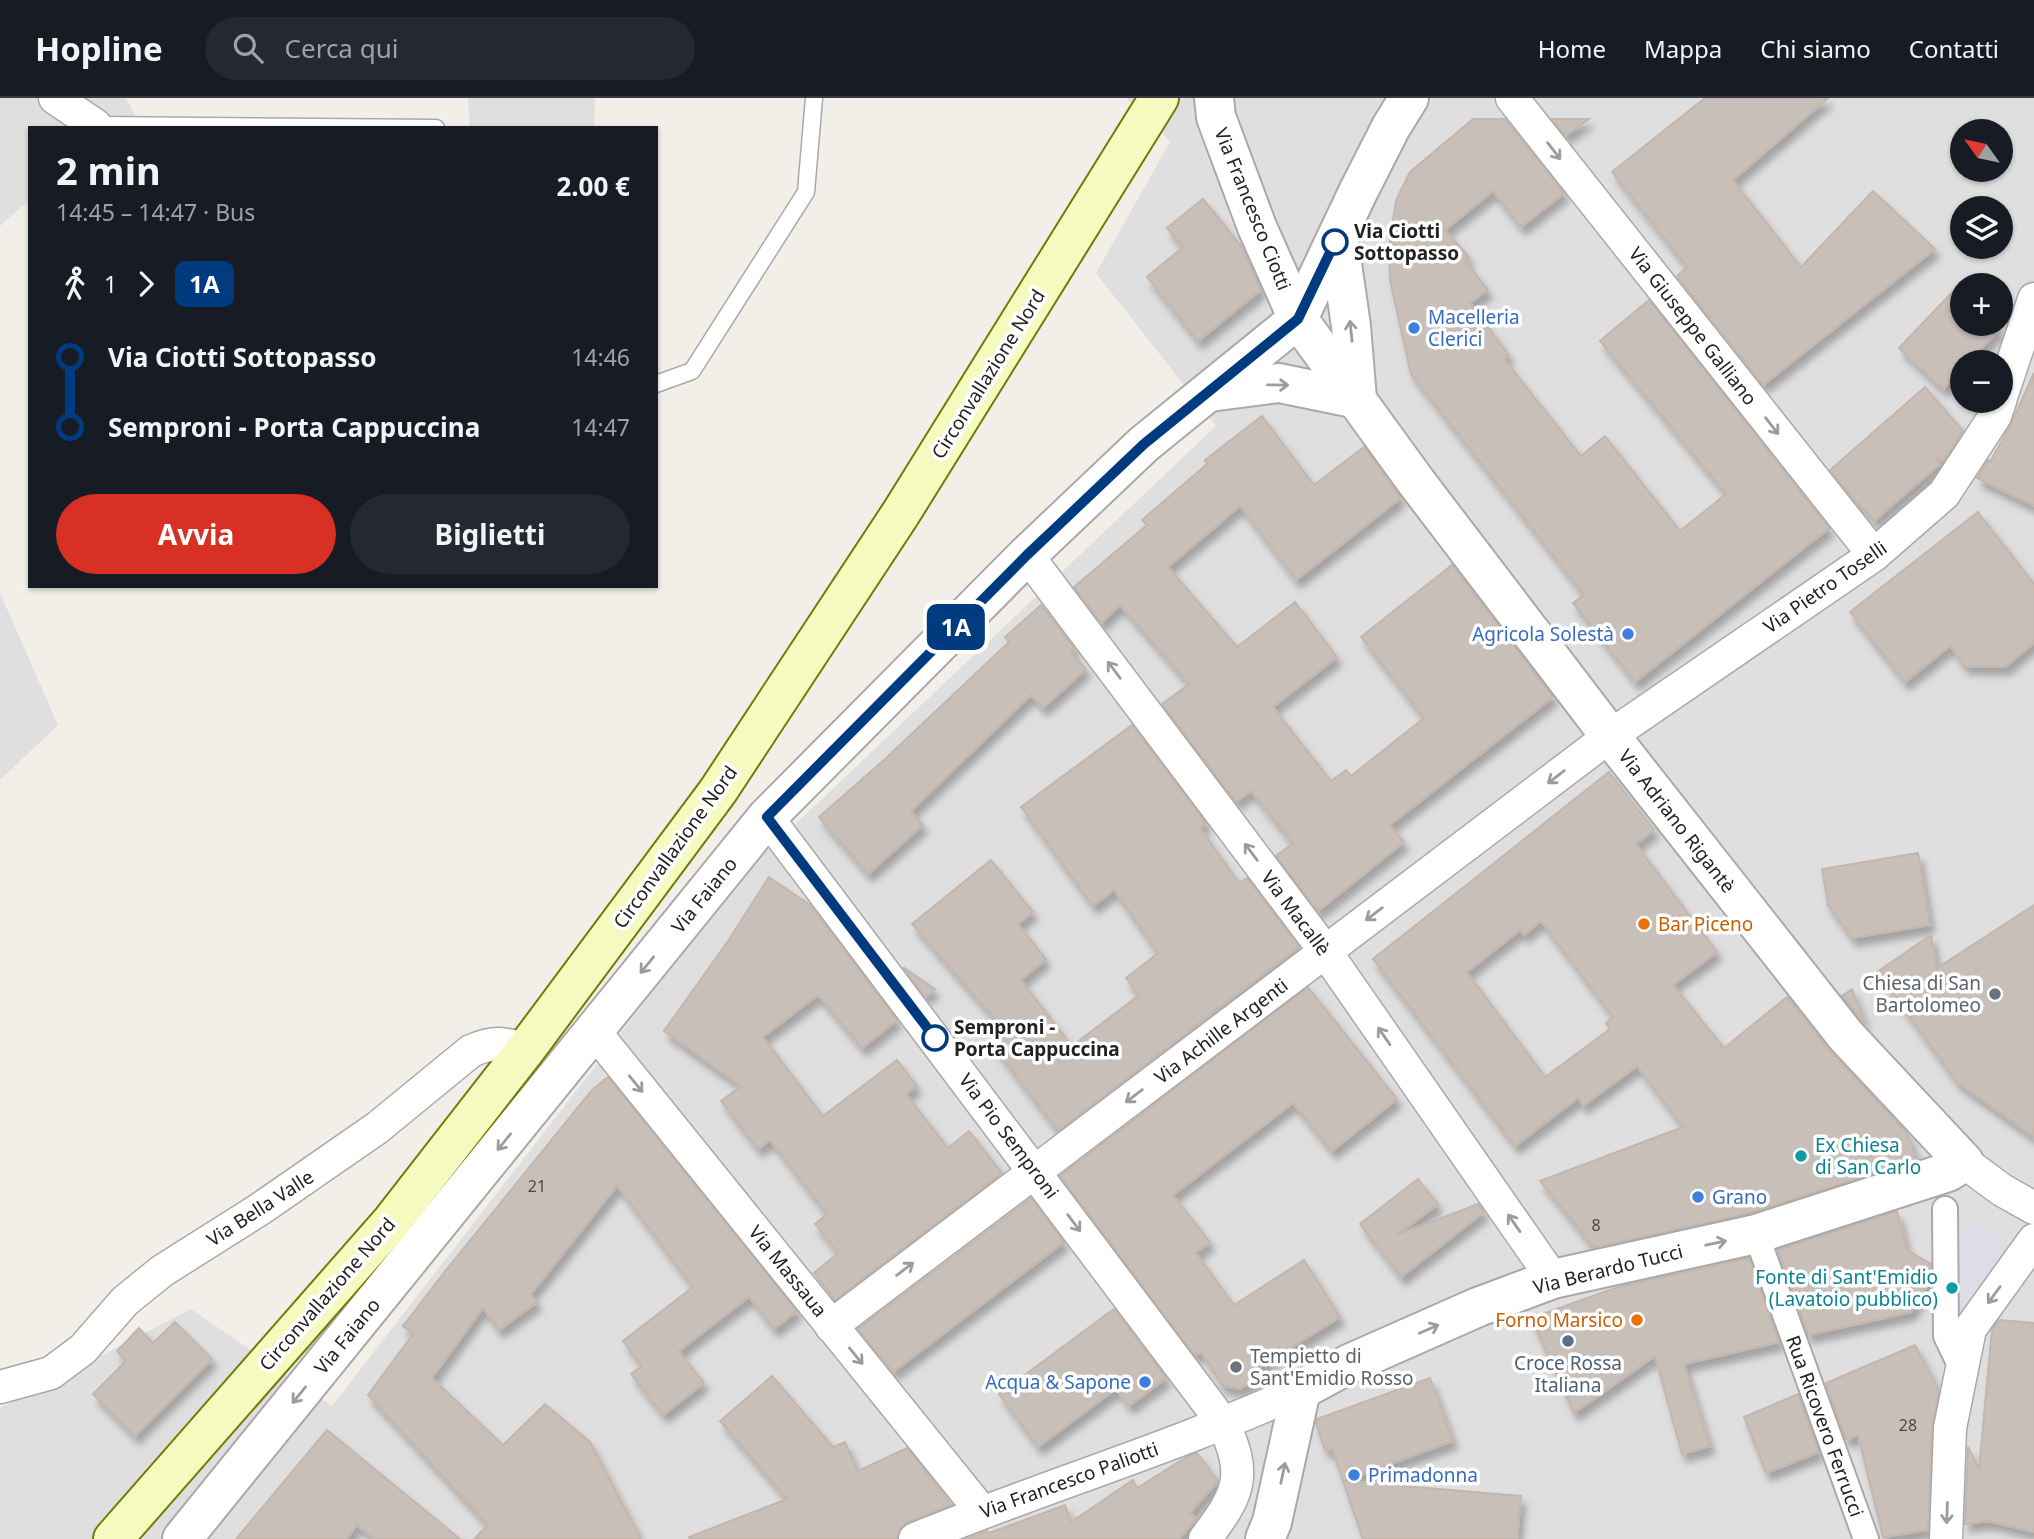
<!DOCTYPE html>
<html lang="it">
<head>
<meta charset="utf-8">
<style>
	:root { --surface:#171b24; --page:#242831; --text:#f1f3f6; --muted:#9ea1a6; --line:#363941; --accent:#d93025 }
	body { margin:0; font-family:"Noto Sans",sans-serif; background:var(--page); color:var(--text); height:100vh; display:flex; flex-direction:column; font-size:26px; white-space:nowrap }
	* { box-sizing:border-box; margin:0 }
	p { font-size:23px; color:var(--muted) }
	.icon { flex:none; width:38px; height:38px; fill:none; stroke:currentColor; stroke-width:2; stroke-linecap:round; stroke-linejoin:round }
	.map { position:relative; flex:1; overflow:hidden }
	.sheet { position:absolute; left:28px; top:28px; width:630px; height:462px; display:flex; flex-direction:column; background:var(--surface); border-radius:0px; box-shadow:0 2px 5px #0004 }
	.sheet>* { flex:none }
	.badge { padding:0 14px; border-radius:10px; font-size:24px; line-height:46px }
	.needle { width:46px; rotate:303deg }
	.tools { position:absolute; left:1950px; top:21px; display:grid; gap:14px }
	.tools a { display:grid; place-items:center; width:63px; height:63px; border-radius:50%; background:var(--surface); box-shadow:0 2px 5px #0004; font-size:35px }
	.map>.badge { position:absolute; translate:-50% -50%; box-shadow:0 0 0 4px #fff }
	.legs { display:flex; align-items:center; gap:10px; height:77px; padding:0 28px; font-size:23px }
	.legs p { margin-inline-start:auto }
	.head { display:flex; align-items:center; justify-content:space-between; height:119px; padding:0 28px }
	h1 { font-size:38px; font-weight:700; line-height:52px }
	.cta { display:flex; gap:14px; margin-top:auto; padding:14px 28px }
	.cta a { flex:1; height:80px; border-radius:42px; background:var(--accent); color:#fff; font-size:28px; font-weight:700; line-height:80px; text-align:center }
	.cta a+a { background:var(--page); color:var(--text) }
	ul { padding:0 28px; list-style:none }
	li { display:flex; align-items:center; gap:24px; height:70px; font-size:26px }
	li i { display:grid; place-items:center; width:10px; height:100%; margin:0 9px; background:currentColor }
	li i::after { content:''; width:18px; height:18px; margin:-9px; border:5px solid; border-radius:50%; background:var(--surface) }
	li p { margin-inline-start:auto }
	li:first-child i { background:linear-gradient(#0000 50%,currentColor 0) }
	li:last-child i { background:linear-gradient(currentColor 50%,#0000 0) }
	header { display:flex; align-items:center; gap:42px; box-sizing:border-box; height:98px; padding:0 35px; background:var(--surface); border-bottom:2px solid var(--line) }
	header strong { font-size:33px }
	nav { display:flex; gap:38px; margin-inline-start:auto; font-size:24px }
	.search { width:490px; height:63px; background:var(--page); display:flex; align-items:center; gap:18px; box-sizing:border-box; padding:0 24px; border-radius:38px; color:var(--muted); font-size:26px }
	.map>svg:first-child { display:block }
</style>
</head>
<body>
<header>
<strong>Hopline</strong>
<div class="search"><svg class="icon" aria-label="search" viewBox="0 0 24 24"><circle cx="10" cy="10" r="6"/><path d="M15 15l6 6"/></svg>Cerca qui</div>
<nav><a>Home</a><a>Mappa</a><a>Chi siamo</a><a>Contatti</a></nav>
</header>
<div class="map">
<svg width="2034" height="1441" viewBox="0 0 2034 1441">
	<defs>
		<filter id="shadow"><feDropShadow dx="4.5" dy="8" stdDeviation="3.5" flood-color="#0004"/></filter>
	</defs>
	<rect width="100%" height="100%" fill="#f2efe9"/>
	<g fill="#e0dfdf" fill-rule="evenodd">
		<path d="M 0,0 L 126,0 L 142,30 L 30,30 L 30,101 L 0,128 Z"/>
		<path d="M 468,0 L 595,0 L 594,30 L 470,30 Z"/>
		<path d="M 1127,0 L 2034,0 L 2034,1441 L 0,1441 L 0,1310 L 191,1211 L 332,1308 L 747,772 L 1216,328 L 1096,175 L 1170,44 ZM 1962,33 L 2000,33 L 2000,72 L 1962,72 ZM 1962,110 L 2000,110 L 2000,149 L 1962,149 ZM 1962,187 L 2000,187 L 2000,226 L 1962,226 ZM 1962,264 L 2000,264 L 2000,303 L 1962,303 Z"/>
		<path d="M 0,495 L 58,627 L 0,682 Z"/>
	</g>
	<path fill="#dddde8" d="M 1957,1123 L 1995,1135 L 2005,1149 L 2006,1160 L 1959,1226 Z"/>
	<g fill="#c7bfb8" stroke="#c4b6ab" stroke-width="2" fill-rule="evenodd" filter="url(#shadow)">
		<path d="M 1705,0 L 1828,0 L 1733,82 L 1801,169 L 1873,93 L 1935,151 L 1763,287 L 1677,178 L 1687,169 L 1612,74 Z"/>
		<path d="M 1473,21 L 1505,21 L 1564,95 L 1521,129 L 1493,93 L 1445,132 L 1469,159 L 1465,162 L 1488,192 L 1470,205 L 1509,257 L 1504,261 L 1581,358 L 1605,338 L 1680,433 L 1726,396 L 1600,243 L 1649,202 L 1829,430 L 1635,584 L 1573,505 L 1584,497 L 1411,276 L 1390,182 L 1389,150 L 1396,102 L 1410,74 Z"/>
		<path d="M 1552,21 L 1589,21 L 1565,38 Z"/>
		<path d="M 1203,101 L 1242,149 L 1261,192 L 1198,243 L 1147,179 L 1183,149 L 1167,130 Z"/>
		<path d="M 1956,190 L 1962,195 L 1962,226 L 1995,226 L 2000,231 L 1968,264 L 1962,264 L 1962,271 L 1943,291 L 1899,250 Z"/>
		<path d="M 2034,275 L 2034,408 L 1977,380 L 1988,362 L 1990,364 L 2010,328 Z"/>
		<path d="M 1925,289 L 1963,333 L 1943,363 L 1935,359 L 1940,366 L 1874,423 L 1859,406 L 1858,407 L 1830,372 Z"/>
		<path d="M 1262,318 L 1314,387 L 1364,349 L 1401,400 L 1296,482 L 1240,408 L 1168,469 L 1237,549 L 1295,504 L 1337,559 L 1273,609 L 1331,683 L 1346,672 L 1351,678 L 1424,620 L 1361,539 L 1452,467 L 1553,599 L 1390,727 L 1404,744 L 1318,813 L 1276,758 L 1293,745 L 1251,693 L 1236,704 L 1162,606 L 1189,586 L 1120,507 L 1101,525 L 1074,489 L 1147,427 L 1142,422 L 1207,366 L 1205,362 Z"/>
		<path d="M 1978,414 L 2034,486 L 2034,545 L 2005,569 L 1965,568 L 1950,548 L 1905,584 L 1850,514 Z"/>
		<path d="M 1041,507 L 1075,551 L 1071,555 L 1086,571 L 1043,610 L 1031,597 L 911,713 L 923,727 L 868,776 L 819,719 L 885,661 L 1009,544 L 1005,539 Z"/>
		<path d="M 1132,627 L 1206,725 L 1200,730 L 1239,785 L 1247,780 L 1299,849 L 1058,1033 L 991,945 L 1003,931 L 912,826 L 991,762 L 1033,814 L 1018,826 L 1046,861 L 1021,882 L 1072,948 L 1139,897 L 1126,880 L 1158,855 L 1114,792 L 1093,808 L 1021,709 Z"/>
		<path d="M 1609,674 L 1654,732 L 1636,746 L 1717,854 L 1673,887 L 1724,950 L 1787,899 L 1830,953 L 1907,1035 L 1917,1061 L 1750,1115 L 1594,1150 L 1540,1083 L 1683,1029 L 1637,968 L 1583,1008 L 1578,1000 L 1515,1048 L 1373,861 ZM 1541,823 L 1613,919 L 1606,925 L 1610,931 L 1545,979 L 1467,874 L 1520,832 L 1524,837 Z"/>
		<path d="M 1918,755 L 1930,827 L 1852,840 L 1828,807 L 1822,771 Z"/>
		<path d="M 769,779 L 810,807 L 897,922 L 862,950 L 818,897 L 763,939 L 823,1018 L 897,962 L 917,988 L 906,996 L 948,1050 L 969,1033 L 1002,1075 L 835,1202 L 814,1175 L 838,1155 L 815,1126 L 827,1116 L 770,1042 L 758,1051 L 721,1003 L 741,988 L 664,933 L 728,843 Z"/>
		<path d="M 2034,807 L 2034,1039 L 1957,984 L 1877,874 L 1931,837 L 1937,870 Z"/>
		<path d="M 903,869 L 935,891 L 925,899 Z"/>
		<path d="M 1308,889 L 1397,1001 L 1332,1053 L 1293,1005 L 1173,1097 L 1210,1144 L 1196,1155 L 1234,1207 L 1304,1162 L 1340,1219 L 1257,1271 L 1255,1282 L 1240,1291 L 1223,1288 L 1201,1254 L 1195,1258 L 1060,1078 Z"/>
		<path d="M 1852,891 L 1866,927 L 1842,898 Z"/>
		<path d="M 608,979 L 797,1213 L 774,1231 L 749,1199 L 679,1253 L 704,1285 L 663,1317 L 631,1276 L 642,1268 L 623,1243 L 693,1189 L 617,1088 L 531,1196 L 537,1204 L 499,1232 L 483,1210 L 432,1280 L 503,1347 L 545,1306 L 590,1344 L 641,1441 L 474,1441 L 488,1427 L 368,1297 L 413,1236 L 403,1228 L 446,1172 L 592,992 Z"/>
		<path d="M 1418,1081 L 1438,1106 L 1397,1137 L 1478,1106 L 1484,1114 L 1401,1179 L 1360,1126 Z"/>
		<path d="M 1031,1100 L 1064,1144 L 893,1274 L 858,1231 Z"/>
		<path d="M 1897,1113 L 1907,1152 L 1931,1166 L 1931,1181 L 1911,1214 L 1808,1237 L 1778,1152 Z"/>
		<path d="M 1749,1160 L 1779,1244 L 1684,1266 L 1710,1348 L 1682,1356 L 1655,1258 L 1574,1315 L 1531,1220 L 1618,1189 Z"/>
		<path d="M 1114,1211 L 1166,1280 L 1129,1308 L 1116,1291 L 1038,1349 L 999,1296 Z"/>
		<path d="M 1999,1222 L 2034,1225 L 2034,1434 L 1988,1423 L 1965,1426 L 1968,1349 L 1979,1371 L 1992,1232 Z"/>
		<path d="M 175,1224 L 212,1261 L 135,1338 L 93,1296 L 126,1263 L 117,1253 L 139,1230 L 153,1245 Z"/>
		<path d="M 1915,1247 L 1939,1293 L 1932,1329 L 1928,1432 L 1883,1439 L 1858,1337 L 1846,1342 L 1826,1285 Z"/>
		<path d="M 772,1278 L 833,1349 L 845,1344 L 858,1373 L 907,1350 L 952,1407 L 908,1424 L 900,1430 L 897,1441 L 690,1441 L 689,1439 L 787,1401 L 720,1323 Z"/>
		<path d="M 1430,1280 L 1453,1343 L 1344,1383 L 1521,1398 L 1517,1441 L 1363,1441 L 1332,1351 L 1325,1352 L 1316,1326 L 1317,1321 Z"/>
		<path d="M 1798,1296 L 1819,1354 L 1766,1375 L 1744,1319 Z"/>
		<path d="M 327,1332 L 460,1441 L 374,1441 L 357,1427 L 346,1441 L 236,1441 Z"/>
		<path d="M 1197,1355 L 1218,1383 L 1190,1415 L 1196,1421 L 1179,1441 L 965,1441 L 987,1433 L 989,1435 L 1065,1407 L 1071,1424 L 1133,1382 L 1137,1390 L 1185,1360 Z"/>
	</g>
	<g fill="none" stroke-linecap="round" stroke-linejoin="round">
		<defs>
			<g id="service">
				<path d="M 95,27 L 436,30"/>
				<path d="M 656,286 L 692,273 L 806,94 L 814,0"/>
			</g>
			<g id="pedestrian">
				<path d="M 1945,1111 L 1946,1238 L 1961,1269"/>
				<path d="M 1756,1136 L 1866,1441"/>
			</g>
			<g id="minor">
				<path d="M 55,0 L 95,27"/>
				<path d="M 1512,0 L 1874,457"/>
				<path d="M 2000,302 L 2034,201"/>
				<path d="M 1027,457 L 1325,853 L 1553,1181"/>
				<path d="M 767,719 L 1223,1325 C 1248,1378 1239,1396 1205,1441"/>
				<path d="M 594,933 L 982,1414"/>
				<path d="M 1964,1064 L 2002,1092 L 2034,1110"/>
				<path d="M 831,1228 L 1610,638 L 1874,457 L 1944,396 L 1995,318 L 2000,303"/>
				<path d="M 0,1289 L 51,1275 L 83,1251 L 125,1203 L 162,1173 L 260,1111 L 377,1030 L 471,953 C 494,943 502,945 526,951"/>
				<path d="M 915,1441 C 1043,1389 1175,1349 1301,1292"/>
				<path d="M 1946,1441 L 1950,1330 L 1970,1231 L 2034,1142"/>
			</g>
			<g id="tertiary">
				<path d="M 1214,0 L 1216,19 L 1257,129 L 1298,221 L 1417,385 L 1610,638 L 1846,938 L 1964,1064 L 1948,1074 L 1756,1136 L 1553,1181 L 1478,1209 L 1349,1266 L 1301,1292 L 1272,1424 L 1265,1441"/>
				<path d="M 1338,138 L 1351,228 L 1357,301"/>
				<path d="M 1210,294 L 1279,285 L 1357,301"/>
				<path d="M 182,1441 L 767,719 L 1027,457 L 1144,346 L 1298,221 L 1358,94 L 1391,29 L 1409,0"/>
			</g>
			<path id="secondary" d="M 113,1441 L 392,1123 L 526,951 L 718,693 L 901,415 L 1159,0"/>
		</defs>
		<use href="#service" stroke="#a9a9a9" stroke-width="19"/>
		<use href="#pedestrian" stroke="#a9a9a9" stroke-width="28"/>
		<use href="#minor" stroke="#a9a9a9" stroke-width="35"/>
		<use href="#tertiary" stroke="#a9a9a9" stroke-width="42"/>
		<use href="#secondary" stroke="#707d05" stroke-width="42"/>
		<use href="#service" stroke="#fff" stroke-width="16"/>
		<use href="#pedestrian" stroke="#fff" stroke-width="24"/>
		<use href="#minor" stroke="#fff" stroke-width="32"/>
		<use href="#tertiary" stroke="#fff" stroke-width="38"/>
		<use href="#secondary" stroke="#f7fabf" stroke-width="38"/>
	</g>
	<defs><path id="oneway-shaft" d="M-6 0H5M1.5-3L5.5 0L1.5 3" fill="none" stroke-width="1.6" stroke-linecap="round" stroke-linejoin="round" transform="scale(1.75)"/></defs>
	<g stroke="#9c9c9c">
		<use href="#oneway-shaft" transform="translate(1554 53) rotate(52)"/>
		<use href="#oneway-shaft" transform="translate(1351 233) rotate(-96)"/>
		<use href="#oneway-shaft" transform="translate(1278 287) rotate(1)"/>
		<use href="#oneway-shaft" transform="translate(1772 328) rotate(52)"/>
		<use href="#oneway-shaft" transform="translate(1114 572) rotate(-127)"/>
		<use href="#oneway-shaft" transform="translate(1556 679) rotate(143)"/>
		<use href="#oneway-shaft" transform="translate(1251 754) rotate(-127)"/>
		<use href="#oneway-shaft" transform="translate(1374 816) rotate(143)"/>
		<use href="#oneway-shaft" transform="translate(647 867) rotate(129)"/>
		<use href="#oneway-shaft" transform="translate(1384 938) rotate(-125)"/>
		<use href="#oneway-shaft" transform="translate(636 986) rotate(51)"/>
		<use href="#oneway-shaft" transform="translate(1134 998) rotate(143)"/>
		<use href="#oneway-shaft" transform="translate(504 1044) rotate(129)"/>
		<use href="#oneway-shaft" transform="translate(1074 1125) rotate(53)"/>
		<use href="#oneway-shaft" transform="translate(1514 1125) rotate(-125)"/>
		<use href="#oneway-shaft" transform="translate(1716 1145) rotate(-12)"/>
		<use href="#oneway-shaft" transform="translate(905 1171) rotate(-37)"/>
		<use href="#oneway-shaft" transform="translate(1994 1197) rotate(126)"/>
		<use href="#oneway-shaft" transform="translate(1429 1231) rotate(-24)"/>
		<use href="#oneway-shaft" transform="translate(856 1258) rotate(51)"/>
		<use href="#oneway-shaft" transform="translate(299 1297) rotate(129)"/>
		<use href="#oneway-shaft" transform="translate(1283 1375) rotate(-78)"/>
		<use href="#oneway-shaft" transform="translate(1947 1415) rotate(92)"/>
	</g>
	<g fill="none" stroke-linecap="round" stroke-linejoin="round">
		<defs>
			<path id="line-1" d="M 935,940 L 767,719 L 1027,457 L 1144,346 L 1298,221 L 1335,144"/>
		</defs>
		<use href="#line-1" stroke="#fff" stroke-width="16"/>
		<use href="#line-1" stroke="#003b80" stroke-width="10"/>
	</g>
	<g fill="#fff" stroke="#003b80" stroke-width="3.5">
		<circle cx="1335" cy="144" r="12"/>
		<circle cx="935" cy="940" r="12"/>
	</g>
	<g fill="#3f7fe0" stroke="#fff" stroke-width="2.5">
		<circle cx="1414" cy="230" r="7"/>
		<circle cx="1628" cy="536" r="7"/>
		<circle cx="1698" cy="1099" r="7"/>
		<circle cx="1145" cy="1284" r="7"/>
		<circle cx="1354" cy="1377" r="7"/>
	</g>
	<g fill="#e8710a" stroke="#fff" stroke-width="2.5">
		<circle cx="1644" cy="826" r="7"/>
		<circle cx="1637" cy="1222" r="7"/>
	</g>
	<g fill="#6b7280" stroke="#fff" stroke-width="2.5">
		<circle cx="1995" cy="896" r="7"/>
		<circle cx="1236" cy="1269" r="7"/>
	</g>
	<g fill="#0f9aa8" stroke="#fff" stroke-width="2.5">
		<circle cx="1801" cy="1058" r="7"/>
		<circle cx="1952" cy="1190" r="7"/>
	</g>
	<circle fill="#5c6f8a" stroke="#fff" stroke-width="2.5" cx="1568" cy="1243" r="7"/>
	<g text-anchor="middle" dominant-baseline="central" stroke-width="7" stroke-linejoin="round" paint-order="stroke">
		<g font-size="16" fill="#4b4948">
			<text x="537" y="1088">21</text>
			<text x="1596" y="1127">8</text>
			<text x="1908" y="1327">28</text>
		</g>
		<g font-size="19" fill="#222" stroke="#fff">
			<text transform="translate(1253 111) rotate(68)">Via Francesco Ciotti</text>
			<text transform="translate(1693 228) rotate(52)">Via Giuseppe Galliano</text>
			<text transform="translate(988 276) rotate(-58)">Circonvallazione Nord</text>
			<text transform="translate(1825 489) rotate(-35)">Via Pietro Toselli</text>
			<text transform="translate(1677 723) rotate(52)">Via Adriano Rigantè</text>
			<text transform="translate(675 749) rotate(-54)">Circonvallazione Nord</text>
			<text transform="translate(704 797) rotate(-51)">Via Faiano</text>
			<text transform="translate(1296 815) rotate(53)">Via Macallè</text>
			<text transform="translate(1221 933) rotate(-37)">Via Achille Argenti</text>
			<text transform="translate(1009 1038) rotate(53)">Via Pio Semproni</text>
			<text transform="translate(260 1110) rotate(-33)">Via Bella Valle</text>
			<text transform="translate(1608 1171) rotate(-14)">Via Berardo Tucci</text>
			<text transform="translate(788 1173) rotate(51)">Via Massaua</text>
			<text transform="translate(327 1196) rotate(-49)">Circonvallazione Nord</text>
			<text transform="translate(347 1238) rotate(-51)">Via Faiano</text>
			<text transform="translate(1825 1328) rotate(70)">Rua Ricovero Ferrucci</text>
			<text transform="translate(1069 1382) rotate(-20)">Via Francesco Paliotti</text>
		</g>
		<g font-size="19" font-weight="bold" fill="#222" stroke="#fff" text-anchor="start">
			<text x="1354" y="133">Via Ciotti<tspan x="1354" dy="22">Sottopasso</tspan></text>
			<text x="954" y="929">Semproni -<tspan x="954" dy="22">Porta Cappuccina</tspan></text>
		</g>
		<g font-size="19" fill="#366cbe" stroke="#fff" text-anchor="start">
			<text x="1428" y="219">Macelleria<tspan x="1428" dy="22">Clerici</tspan></text>
			<text x="1614" y="536" text-anchor="end">Agricola Solestà</text>
			<text x="1712" y="1099">Grano</text>
			<text x="1131" y="1284" text-anchor="end">Acqua &amp; Sapone</text>
			<text x="1368" y="1377">Primadonna</text>
		</g>
		<g font-size="19" fill="#c56008" stroke="#fff" text-anchor="start">
			<text x="1658" y="826">Bar Piceno</text>
			<text x="1623" y="1222" text-anchor="end">Forno Marsico</text>
		</g>
		<g font-size="19" fill="#5b616d" stroke="#fff" text-anchor="end">
			<text x="1981" y="885">Chiesa di San<tspan x="1981" dy="22">Bartolomeo</tspan></text>
			<text x="1250" y="1258" text-anchor="start">Tempietto di<tspan x="1250" dy="22">Sant'Emidio Rosso</tspan></text>
		</g>
		<g font-size="19" fill="#0d838f" stroke="#fff" text-anchor="start">
			<text x="1815" y="1047">Ex Chiesa<tspan x="1815" dy="22">di San Carlo</tspan></text>
			<text x="1938" y="1179" text-anchor="end">Fonte di Sant'Emidio<tspan x="1938" dy="22">(Lavatoio pubblico)</tspan></text>
		</g>
		<g font-size="19" fill="#4e5e75" stroke="#fff">
			<text x="1568" y="1265">Croce Rossa<tspan x="1568" dy="22">Italiana</tspan></text>
		</g>
	</g>
</svg>
<div class="tools">
<a><svg class="needle" viewBox="-14 -14 28 28"><path d="M0-13l5 13h-10z" fill="#e53935"/><path d="M0 13l5-13h-10z" fill="#9ea1a6"/></svg></a>
<a><svg class="icon" aria-label="layers" viewBox="0 0 24 24"><path d="M12 4l9 5-9 5-9-5zM3 14l9 5 9-5"/></svg></a>
<a>+</a>
<a>−</a>
</div>
<b class="badge" style="left:956px;top:529px;background:#003b80;color:#fff">1A</b>
<section class="sheet">
<div class="head"><div><h1>2 min</h1><p>14:45 – 14:47 · Bus</p></div><b>2.00 €</b></div>
<div class="legs"><svg class="icon" aria-label="walk" viewBox="0 0 24 24"><circle cx="13" cy="4" r="2"/><path d="M13 8l-2 6 4 7M11 14l-3 7M7 12l3-4h3l4 4"/></svg>1<svg class="icon" aria-label="forward" viewBox="0 0 24 24"><path d="M9 5l7 7-7 7"/></svg><b class="badge" style="background:#003b80;color:#fff">1A</b></div>
<ul>
<li><i style="color:#003b80"></i><b>Via Ciotti Sottopasso</b><p>14:46</p></li>
<li><i style="color:#003b80"></i><b>Semproni - Porta Cappuccina</b><p>14:47</p></li>
</ul>
<div class="cta"><a>Avvia</a><a>Biglietti</a></div>
</section>
</div>
</body>
</html>
